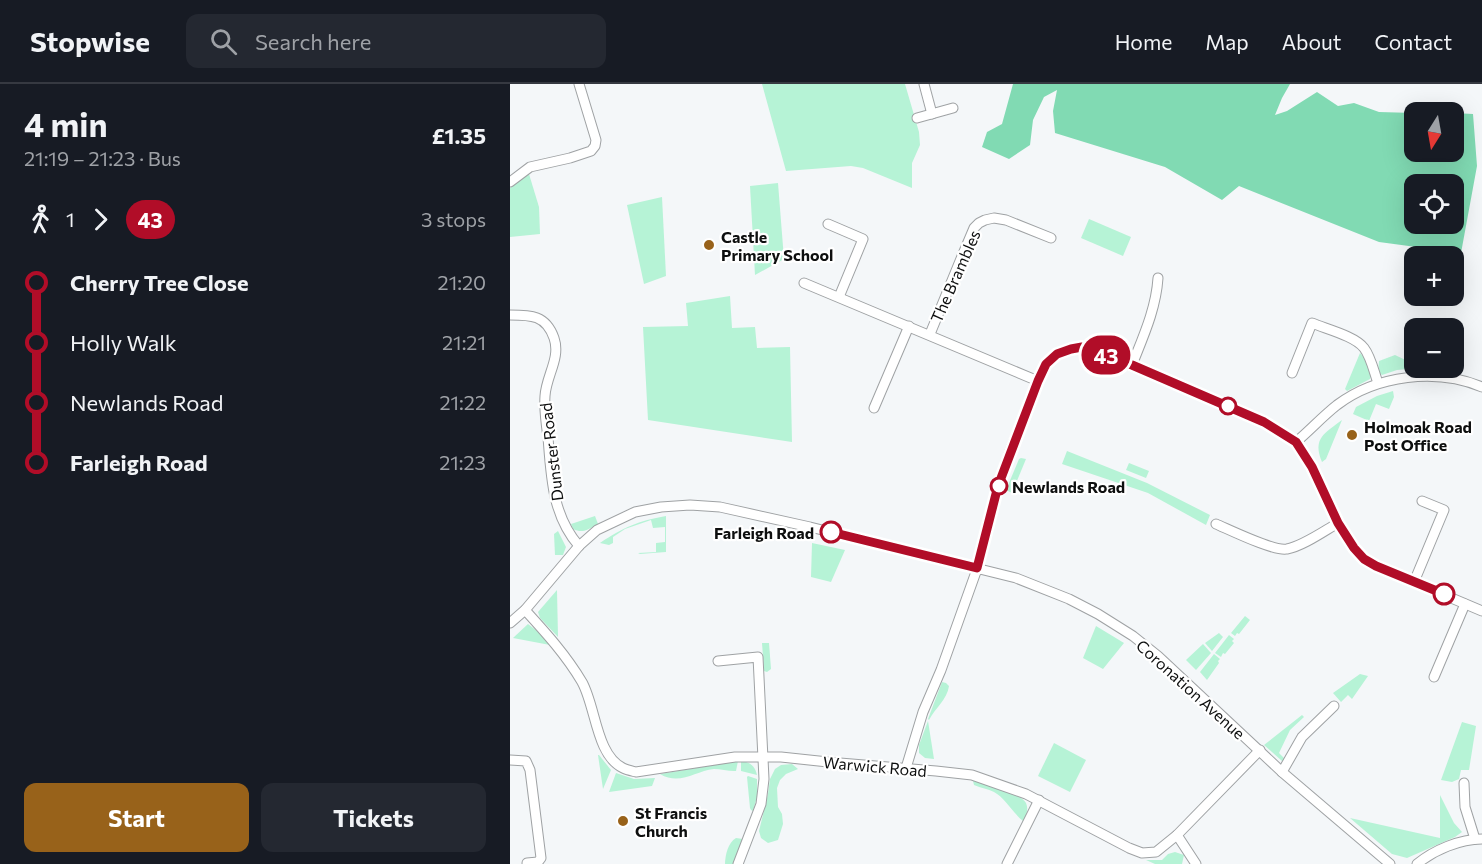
<!DOCTYPE html>
<html lang="en">
<head>
<meta charset="utf-8">
<style>
	:root { --surface:#171b24; --page:#242831; --text:#f1f3f6; --muted:#9ea1a6; --line:#363941; --accent:#98621a }
	body { margin:0; font-family:Commissioner,sans-serif; background:var(--page); color:var(--text); height:100vh; display:flex; flex-direction:column; font-size:22px; white-space:nowrap }
	* { box-sizing:border-box; margin:0 }
	p { font-size:20px; color:var(--muted) }
	.icon { flex:none; width:33px; height:33px; fill:none; stroke:currentColor; stroke-width:2; stroke-linecap:round; stroke-linejoin:round }
	.map { position:relative; flex:1; overflow:hidden }
	.details { display:flex; flex-direction:column; background:var(--surface); width:510px }
	.details>* { flex:none }
	.badge { padding:0 12px; border-radius:20px; font-size:21px; line-height:39px }
	.needle { width:39px; rotate:191deg }
	.buttons { position:absolute; left:894px; top:18px; display:grid; gap:12px }
	.buttons a { display:grid; place-items:center; width:60px; height:60px; border-radius:12px; background:var(--surface); box-shadow:0 6px 24px #0002; font-size:30px }
	.map>.badge { position:absolute; translate:-50% -50%; box-shadow:0 0 0 3px #fff }
	.legs { display:flex; align-items:center; gap:9px; height:66px; padding:0 24px; font-size:20px }
	.legs p { margin-inline-start:auto }
	.overview { display:flex; align-items:center; justify-content:space-between; height:102px; padding:0 24px }
	h1 { font-size:33px; font-weight:700; line-height:45px }
	.cta { display:flex; gap:12px; margin-top:auto; padding:12px 24px }
	.cta a { flex:1; height:69px; border-radius:12px; background:var(--accent); color:#fff; font-size:24px; font-weight:700; line-height:69px; text-align:center }
	.cta a+a { background:var(--page); color:var(--text) }
	ul { padding:0 24px; list-style:none }
	li { display:flex; align-items:center; gap:21px; height:60px; font-size:22px }
	li i { display:grid; place-items:center; width:9px; height:100%; margin:0 8px; background:currentColor }
	li i::after { content:''; width:15px; height:15px; margin:-8px; border:4px solid; border-radius:50%; background:var(--surface) }
	li p { margin-inline-start:auto }
	li:first-child i { background:linear-gradient(#0000 50%,currentColor 0) }
	li:last-child i { background:linear-gradient(currentColor 50%,#0000 0) }
	header { display:flex; align-items:center; gap:36px; box-sizing:border-box; height:84px; padding:0 30px; background:var(--surface); border-bottom:2px solid var(--line) }
	header strong { font-size:28px }
	nav { display:flex; gap:33px; margin-inline-start:auto; font-size:21px }
	.search { width:420px; height:54px; background:var(--page); display:flex; align-items:center; gap:15px; box-sizing:border-box; padding:0 21px; border-radius:12px; color:var(--muted); font-size:22px }
	main { display:flex; flex:1; min-height:0 }
	.map>svg:first-child { display:block }
</style>
</head>
<body>
<header>
<strong>Stopwise</strong>
<div class="search"><svg class="icon" aria-label="search" viewBox="0 0 24 24"><circle cx="10" cy="10" r="6"/><path d="M15 15l6 6"/></svg>Search here</div>
<nav><a>Home</a><a>Map</a><a>About</a><a>Contact</a></nav>
</header>
<main>
<section class="details">
<div class="overview"><div><h1>4 min</h1><p>21:19 – 21:23 · Bus</p></div><b>£1.35</b></div>
<div class="legs"><svg class="icon" aria-label="walk" viewBox="0 0 24 24"><circle cx="13" cy="4" r="2"/><path d="M13 8l-2 6 4 7M11 14l-3 7M7 12l3-4h3l4 4"/></svg>1<svg class="icon" aria-label="forward" viewBox="0 0 24 24"><path d="M9 5l7 7-7 7"/></svg><b class="badge" style="background:#b10d28;color:#fff">43</b><p>3 stops</p></div>
<ul>
<li><i style="color:#b10d28"></i><b>Cherry Tree Close</b><p>21:20</p></li>
<li><i style="color:#b10d28"></i><span>Holly Walk</span><p>21:21</p></li>
<li><i style="color:#b10d28"></i><span>Newlands Road</span><p>21:22</p></li>
<li><i style="color:#b10d28"></i><b>Farleigh Road</b><p>21:23</p></li>
</ul>
<div class="cta"><a>Start</a><a>Tickets</a></div>
</section>
<div class="map">
<svg width="972" height="780" viewBox="0 0 972 780">
	<rect width="100%" height="100%" fill="#f4f7f9"/>
	<g fill="#b6f3d6">
		<path d="M 252,0 L 395,0 L 409,48 L 410,61 L 402,79 L 402,104 L 353,84 L 341,82 L 276,87 Z"/>
		<path d="M 19,90 L 29,123 L 30,150 L 0,153 L 0,104 Z"/>
		<path d="M 268,99 L 274,175 L 245,191 L 240,102 Z"/>
		<path d="M 152,113 L 156,192 L 134,200 L 117,121 Z"/>
		<path d="M 579,135 L 621,153 L 613,172 L 571,154 Z"/>
		<path d="M 220,212 L 222,244 L 245,243 L 247,264 L 280,263 L 282,358 L 138,336 L 133,243 L 178,242 L 176,219 Z"/>
		<path d="M 850,269 L 855,274 L 861,292 L 860,295 L 837,307 L 835,305 Z"/>
		<path d="M 885,271 L 904,280 L 904,284 L 910,284 L 887,286 L 872,291 L 868,288 L 869,277 Z"/>
		<path d="M 883,307 L 884,313 L 879,325 L 866,320 L 859,337 L 843,330 L 846,323 L 867,312 Z"/>
		<path d="M 832,336 L 816,375 L 812,378 C 802,354 815,349 832,336 Z"/>
		<path d="M 557,367 L 637,399 L 700,431 L 696,441 L 638,409 L 552,380 Z"/>
		<path d="M 511,374 L 516,375 L 502,409 L 496,406 L 509,375 Z"/>
		<path d="M 619,379 L 639,387 L 636,394 L 616,386 Z"/>
		<path d="M 85,432 L 88,440 C 79,445 73,450 63,445 L 61,440 Z"/>
		<path d="M 156,432 L 156,468 L 130,470 L 128,469 L 146,468 L 146,459 L 155,458 L 155,443 L 143,444 L 141,436 L 115,445 L 103,453 L 103,459 L 99,461 L 90,459 C 114,443 128,437 156,432 Z"/>
		<path d="M 48,447 L 56,463 L 53,471 L 45,471 L 44,450 Z"/>
		<path d="M 302,459 L 335,466 L 321,498 L 301,493 Z"/>
		<path d="M 47,506 L 48,553 L 30,534 L 28,528 Z"/>
		<path d="M 735,532 L 740,536 L 729,550 L 727,549 L 725,552 L 721,549 Z"/>
		<path d="M 18,540 L 27,547 L 40,561 L 3,554 Z"/>
		<path d="M 586,542 L 614,559 L 593,585 L 573,574 Z"/>
		<path d="M 709,549 L 713,553 L 702,567 L 695,559 Z"/>
		<path d="M 719,551 L 724,555 L 722,557 L 724,559 L 715,570 L 713,569 L 711,573 L 705,569 Z"/>
		<path d="M 252,559 L 259,559 L 261,585 L 257,588 L 254,587 Z"/>
		<path d="M 693,560 L 701,569 L 686,586 L 676,576 Z"/>
		<path d="M 704,570 L 710,575 L 708,577 L 709,579 L 697,596 L 690,588 Z"/>
		<path d="M 850,590 L 858,592 L 842,615 L 838,611 L 831,618 L 823,609 Z"/>
		<path d="M 432,598 L 436,599 L 439,602 C 437,616 425,624 419,636 L 418,635 Z"/>
		<path d="M 792,631 L 794,633 L 780,646 L 769,669 L 776,676 L 772,677 L 754,661 Z"/>
		<path d="M 418,637 L 424,675 L 415,674 L 409,669 L 409,661 Z"/>
		<path d="M 952,638 L 966,642 L 959,686 L 951,686 L 949,695 L 942,698 L 931,696 Z"/>
		<path d="M 544,659 L 576,676 L 560,708 L 528,692 Z"/>
		<path d="M 88,671 L 89,671 L 101,686 L 93,705 Z"/>
		<path d="M 228,677 L 226,687 L 224,687 C 218,687 210,685 204,685 C 185,687 170,702 150,690 Z"/>
		<path d="M 231,677 C 240,678 245,682 247,691 L 231,687 Z"/>
		<path d="M 282,680 L 288,685 L 276,690 L 270,696 L 267,704 L 268,723 L 272,730 L 273,740 L 268,756 L 258,759 L 251,754 L 249,747 L 258,710 L 260,695 L 265,685 L 271,681 Z"/>
		<path d="M 106,689 L 124,695 L 145,694 L 142,702 L 99,708 Z"/>
		<path d="M 238,692 L 247,695 L 247,713 L 243,727 L 241,726 L 240,724 L 237,693 Z"/>
		<path d="M 463,697 C 474,699 511,709 516,719 C 519,726 516,732 513,737 C 503,729 494,713 484,708 C 478,705 471,704 464,701 Z"/>
		<path d="M 930,711 L 944,739 L 952,748 L 945,753 L 897,774 L 882,770 L 840,734 L 930,754 Z"/>
		<path d="M 226,754 L 233,755 L 223,780 L 215,780 C 215,772 218,758 226,754 Z"/>
		<path d="M 665,768 L 674,771 L 672,780 L 645,780 L 636,776 L 652,776 L 658,770 Z"/>
	</g>
	<path fill="#81dab3" fill-rule="evenodd" d="M 503,0 L 780,0 L 772,14 L 765,31 L 777,27 L 807,8 L 828,22 L 844,19 L 869,28 L 904,29 L 904,68 L 944,68 L 944,29 L 963,30 L 967,82 L 951,169 L 869,158 L 729,102 L 712,116 L 655,83 L 545,49 L 543,27 L 547,6 L 534,13 L 523,36 L 520,61 L 499,75 L 472,63 L 477,48 L 492,40 ZM 904,100 L 944,100 L 944,140 L 904,140 Z"/>
	<g fill="none" stroke-linecap="round" stroke-linejoin="round">
		<defs>
			<g id="street">
				<path d="M 414,0 L 422,30"/>
				<path d="M 407,34 L 443,24"/>
				<path d="M 0,98 L 20,83 L 60,74 L 81,67 L 85,62 L 86,56 L 69,0"/>
				<path d="M 318,140 L 353,155 L 329,213"/>
				<path d="M 294,199 L 528,297"/>
				<path d="M 0,231 C 21,231 36,231 44,254 C 51,274 36,292 35,312 C 34,326 36,340 38,353 C 41,392 42,431 69,462"/>
				<path d="M 420,250 L 450,177 L 464,144 L 469,139 L 475,136 L 484,134 L 496,136 L 541,154"/>
				<path d="M 622,281 C 633,253 646,225 648,194"/>
				<path d="M 782,289 L 802,239 C 816,245 845,252 854,264 C 861,273 864,288 868,299"/>
				<path d="M 364,324 L 399,242"/>
				<path d="M 786,358 C 800,346 813,332 827,321 C 867,291 926,284 972,303"/>
				<path d="M 706,440 C 720,446 765,468 777,465 C 793,462 814,447 828,439"/>
				<path d="M 904,498 L 934,426 L 912,417"/>
				<path d="M 15,526 C 36,549 56,571 72,598 C 86,623 86,671 113,684 C 117,686 122,687 126,688 L 225,673 L 271,673 L 318,678 L 426,687 L 462,691 L 516,710 L 619,764 L 632,769 L 646,768 L 667,751 L 750,666"/>
				<path d="M 0,539 L 15,526 L 69,462 L 87,446 L 125,428 L 151,423 L 180,421 L 210,423 L 300,443 L 506,494 L 559,515 L 588,530 L 623,552 L 648,572 L 772,688 L 880,780"/>
				<path d="M 208,577 L 248,573 L 254,695 L 251,720 L 228,780"/>
				<path d="M 924,593 L 955,520"/>
				<path d="M 0,676 L 16,677 L 20,686 L 31,774 L 28,778 L 17,779"/>
				<path d="M 396,684 L 413,628 L 431,586 L 467,485 L 488,402 L 500,367 L 528,297 L 536,280 L 547,270 L 561,265 L 572,263 L 586,267 L 754,338 L 775,351 L 786,358 L 803,383 L 828,439 L 844,464 L 854,475 L 866,482 L 972,527"/>
				<path d="M 772,688 L 792,653 L 824,622"/>
				<path d="M 954,699 L 955,723 L 965,755"/>
				<path d="M 667,751 L 686,780"/>
				<path d="M 497,780 L 529,716"/>
				<path d="M 907,780 C 924,766 950,755 972,755"/>
			</g>
		</defs>
		<use href="#street" stroke="#9fa2a4" stroke-width="11"/>
		<use href="#street" stroke="#fff" stroke-width="9"/>
	</g>
	<g fill="none" stroke-linecap="round" stroke-linejoin="round">
		<defs>
			<path id="line-1" d="M 321,448 L 467,484 L 488,402 L 528,297 L 536,280 L 547,270 L 561,265 L 572,263 L 622,281 L 754,338 L 786,358 L 802,383 L 828,439 L 844,464 L 854,475 L 866,482 L 934,510"/>
		</defs>
		<use href="#line-1" stroke="#fff" stroke-width="14"/>
		<use href="#line-1" stroke="#b10d28" stroke-width="9"/>
	</g>
	<g fill="#98621a" stroke="#fff" stroke-width="2">
		<circle cx="199" cy="161" r="6"/>
		<circle cx="842" cy="351" r="6"/>
		<circle cx="113" cy="737" r="6"/>
	</g>
	<g fill="#fff" stroke="#b10d28" stroke-width="3">
		<circle cx="718" cy="322" r="8"/>
		<circle cx="489" cy="402" r="8"/>
		<circle cx="321" cy="448" r="10"/>
		<circle cx="934" cy="510" r="10"/>
	</g>
	<g text-anchor="middle" dominant-baseline="central" stroke-width="4.5" stroke-linejoin="round" paint-order="stroke">
		<g font-size="16" font-weight="bold" fill="#0e0f0f" stroke="#fff" text-anchor="start">
			<text x="211" y="152">Castle<tspan x="211" dy="18">Primary School</tspan></text>
			<text x="854" y="342">Holmoak Road<tspan x="854" dy="18">Post Office</tspan></text>
			<text x="125" y="728">St Francis<tspan x="125" dy="18">Church</tspan></text>
		</g>
		<g font-size="16" fill="#0e0f0f" stroke="#fff">
			<text transform="translate(445 192) rotate(-66)">The Brambles</text>
			<text transform="translate(41 368) rotate(-97)">Dunster Road</text>
			<text transform="translate(681 605) rotate(42)">Coronation Avenue</text>
			<text transform="translate(365 682) rotate(5)">Warwick Road</text>
		</g>
		<g font-size="16" font-weight="bold" fill="#0e0f0f" stroke="#fff" text-anchor="start">
			<text x="502" y="402">Newlands Road</text>
			<text x="304" y="448" text-anchor="end">Farleigh Road</text>
		</g>
	</g>
</svg>
<div class="buttons">
<a><svg class="needle" viewBox="-14 -14 28 28"><path d="M0-13l5 13h-10z" fill="#e53935"/><path d="M0 13l5-13h-10z" fill="#9ea1a6"/></svg></a>
<a><svg class="icon" aria-label="locate" viewBox="0 0 24 24"><circle cx="12" cy="12" r="6"/><path d="M12 2v4M12 18v4M2 12h4M18 12h4"/></svg></a>
<a>+</a>
<a>−</a>
</div>
<b class="badge" style="left:596px;top:271px;background:#b10d28;color:#fff">43</b>
</div>
</main>
</body>
</html>
